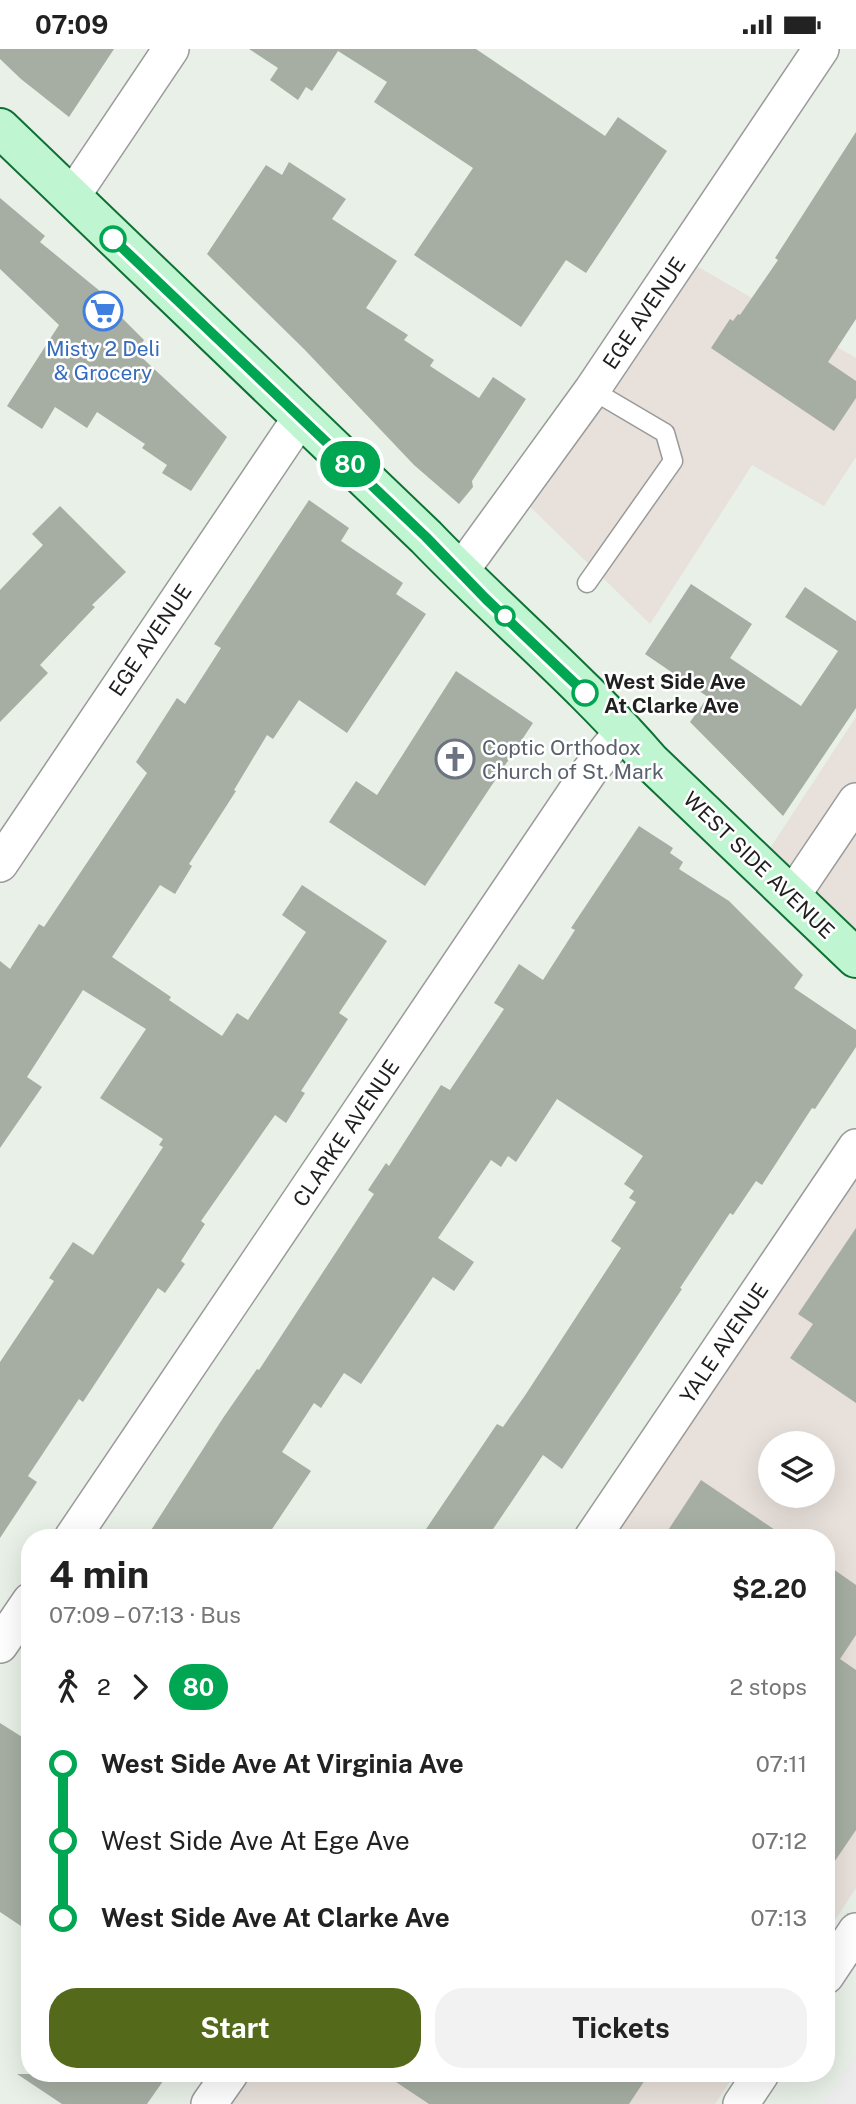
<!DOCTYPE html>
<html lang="en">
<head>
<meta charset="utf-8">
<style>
	:root { --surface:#fff; --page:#f2f2f2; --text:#222; --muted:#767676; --accent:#54691a }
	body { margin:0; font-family:"Public Sans",sans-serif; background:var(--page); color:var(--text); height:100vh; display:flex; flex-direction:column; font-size:26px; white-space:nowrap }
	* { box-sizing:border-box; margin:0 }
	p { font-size:23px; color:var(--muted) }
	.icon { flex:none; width:38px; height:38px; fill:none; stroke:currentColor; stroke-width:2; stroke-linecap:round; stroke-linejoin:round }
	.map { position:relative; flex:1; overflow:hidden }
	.sheet { position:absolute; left:21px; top:1480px; width:814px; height:553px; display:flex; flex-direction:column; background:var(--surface); border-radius:28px; box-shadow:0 7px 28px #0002 }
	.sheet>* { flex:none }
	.badge { padding:0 14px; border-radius:23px; font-size:24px; line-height:46px }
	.controls { position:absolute; left:758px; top:1382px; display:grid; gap:14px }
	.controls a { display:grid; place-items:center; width:77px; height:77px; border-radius:50%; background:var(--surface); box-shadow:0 7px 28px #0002; font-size:35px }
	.map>.badge { position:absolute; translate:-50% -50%; box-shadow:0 0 0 4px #fff }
	.legs { display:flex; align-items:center; gap:10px; height:77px; padding:0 28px; font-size:23px }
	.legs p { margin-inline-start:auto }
	.head { display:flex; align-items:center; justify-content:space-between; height:119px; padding:0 28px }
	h1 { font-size:38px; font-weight:700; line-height:52px }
	.primary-button { display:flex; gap:14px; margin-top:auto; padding:14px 28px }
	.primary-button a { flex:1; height:80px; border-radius:28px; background:var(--accent); color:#fff; font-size:28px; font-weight:700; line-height:80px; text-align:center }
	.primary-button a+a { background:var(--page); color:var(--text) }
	ul { padding:0 28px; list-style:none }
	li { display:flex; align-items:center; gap:24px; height:77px; font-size:26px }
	li i { display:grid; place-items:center; width:10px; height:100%; margin:0 9px; background:currentColor }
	li i::after { content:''; width:18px; height:18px; margin:-9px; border:5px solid; border-radius:50%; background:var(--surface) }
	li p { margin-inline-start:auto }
	li:first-child i { background:linear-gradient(#0000 50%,currentColor 0) }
	li:last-child i { background:linear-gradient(currentColor 50%,#0000 0) }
	.status { display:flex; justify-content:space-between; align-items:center; height:49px; padding:0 35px; background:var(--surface); direction:ltr }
	.status svg { height:19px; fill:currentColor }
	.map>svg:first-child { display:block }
</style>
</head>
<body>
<div class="status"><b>07:09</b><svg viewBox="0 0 49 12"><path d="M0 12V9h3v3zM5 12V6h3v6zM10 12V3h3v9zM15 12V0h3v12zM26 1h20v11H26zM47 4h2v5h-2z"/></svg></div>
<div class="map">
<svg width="856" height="2055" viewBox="0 0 856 2055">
	<rect width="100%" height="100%" fill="#e8f0e7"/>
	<g fill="#e8e0da" fill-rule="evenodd">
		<path d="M 667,200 L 856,309 L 856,408 L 824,457 L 752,416 L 650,575 L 512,440 Z"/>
		<path d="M 856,668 L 856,893 L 765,807 Z"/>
		<path d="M 856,1093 L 856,1839 L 826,1885 L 826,1489 L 591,1489 ZM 770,1395 L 822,1395 L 822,1447 L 770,1447 Z"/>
		<path d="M 232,2025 L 735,2025 L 715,2055 L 212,2055 Z"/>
	</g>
	<path fill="#ececec" d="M 856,2004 L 856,2055 L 822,2055 Z"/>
	<g fill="#a6aea3">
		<path d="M 0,0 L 114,0 L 69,68 L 21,30 L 0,10 Z"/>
		<path d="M 249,0 L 476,0 L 605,87 L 618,68 L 667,102 L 586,224 L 566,211 L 521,278 L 414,206 L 473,119 L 374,53 L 387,33 L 338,2 L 312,42 L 306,38 L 298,51 L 270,31 L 278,19 Z"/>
		<path d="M 856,83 L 856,270 L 828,313 L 856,332 L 856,349 L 834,382 L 711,299 L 730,270 L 733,272 L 738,265 L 740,266 L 778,211 L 775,209 Z"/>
		<path d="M 289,113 L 346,150 L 332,170 L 397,212 L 366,259 L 408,286 L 404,291 L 434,311 L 430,317 L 479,349 L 493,328 L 526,350 L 472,432 L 473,438 L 459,455 L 414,416 L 304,300 L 207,205 L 266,116 L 282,126 Z"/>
		<path d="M 0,149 L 45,187 L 40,193 L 112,252 L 109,256 L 144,291 L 136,303 L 227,388 L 191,442 L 162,424 L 167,416 L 142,399 L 145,395 L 97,363 L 87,379 L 55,358 L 42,380 L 7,357 L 59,276 L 0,220 Z"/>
		<path d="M 309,451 L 349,479 L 341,492 L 403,534 L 396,545 L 426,565 L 347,684 L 299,651 L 273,690 L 267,686 L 234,741 L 236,742 L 189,815 L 192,817 L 175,845 L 160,836 L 112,908 L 171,948 L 169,951 L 222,987 L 237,964 L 248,971 L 306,883 L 282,866 L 302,836 L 387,892 L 339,964 L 348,970 L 301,1042 L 305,1044 L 286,1074 L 275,1066 L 201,1172 L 205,1175 L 181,1212 L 185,1215 L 165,1244 L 158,1239 L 83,1353 L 79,1350 L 28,1427 L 37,1433 L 0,1489 L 0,1313 L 54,1232 L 49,1229 L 73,1193 L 93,1206 L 163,1098 L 159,1096 L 163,1090 L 100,1049 L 146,980 L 83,941 L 27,1028 L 42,1038 L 0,1099 L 0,912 L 10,920 L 39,875 L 44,878 L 147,724 L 136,713 L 177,649 L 185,655 L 221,599 L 214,595 Z"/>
		<path d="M 60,457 L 126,523 L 92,556 L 95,558 L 40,616 L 48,624 L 0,673 L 0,541 L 43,496 L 32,485 Z"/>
		<path d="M 691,535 L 752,575 L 730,609 L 801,657 L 838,602 L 785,568 L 805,538 L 856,572 L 856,659 L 783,767 L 690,673 L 708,648 L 645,605 Z"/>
		<path d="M 456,622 L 533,674 L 425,837 L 329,773 L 356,732 L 377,746 Z"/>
		<path d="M 639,777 L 673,799 L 670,804 L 683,813 L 679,820 L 729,852 L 803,926 L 794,939 L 856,981 L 856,998 L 815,1060 L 812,1059 L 762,1136 L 756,1132 L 733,1166 L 730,1164 L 680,1239 L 682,1240 L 562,1420 L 543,1406 L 487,1489 L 420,1489 L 497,1375 L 503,1378 L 526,1345 L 621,1199 L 611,1192 L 636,1153 L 629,1149 L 634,1142 L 624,1135 L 643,1107 L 557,1050 L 516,1113 L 508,1107 L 501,1118 L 491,1111 L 438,1189 L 474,1213 L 454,1242 L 433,1228 L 361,1335 L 344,1324 L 321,1359 L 314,1354 L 282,1403 L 311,1422 L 266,1489 L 146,1489 L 223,1369 L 257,1320 L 259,1321 L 374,1145 L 368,1141 L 386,1114 L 389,1117 L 441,1036 L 450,1041 L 504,960 L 494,954 L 519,915 L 543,931 L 575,881 L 571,879 Z"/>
		<path d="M 856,1179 L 856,1354 L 790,1309 L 813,1275 L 798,1265 Z"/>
		<path d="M 701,1431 L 787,1489 L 663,1489 Z"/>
		<path d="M 826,1515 L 856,1536 L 856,1586 L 840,1610 L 856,1621 L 856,1781 L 826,1825 Z"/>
		<path d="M 0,1674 L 30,1693 L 30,1883 L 0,1863 Z"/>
		<path d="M 17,2025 L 168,2025 L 147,2055 L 62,2055 Z"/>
		<path d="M 384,2025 L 649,2025 L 629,2055 L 429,2055 Z"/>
	</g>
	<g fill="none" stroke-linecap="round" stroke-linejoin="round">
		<defs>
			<path id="service" d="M 587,534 L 673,412 L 665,384 L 592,341"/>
			<g id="minor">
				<path d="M 71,149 L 171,0"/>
				<path d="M 460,523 L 592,341 L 821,0"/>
				<path d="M 0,815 L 301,368"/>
				<path d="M 792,847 L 856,752"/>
				<path d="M 72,1489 L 589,723 L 624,681"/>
				<path d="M 592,1489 L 856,1098"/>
				<path d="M 0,1596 L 30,1552"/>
				<path d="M 826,1927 L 856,1882"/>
				<path d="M 209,2055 L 230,2025"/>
				<path d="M 741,2055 L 761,2025"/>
			</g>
			<path id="secondary" d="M 0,79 L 426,488 C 499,564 581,632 650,712 L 856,909"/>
		</defs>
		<use href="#service" stroke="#9a9a9a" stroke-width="21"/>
		<use href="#minor" stroke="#9a9a9a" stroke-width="38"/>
		<use href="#secondary" stroke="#0e7032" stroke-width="42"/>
		<use href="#service" stroke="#fff" stroke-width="18"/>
		<use href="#minor" stroke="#fff" stroke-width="35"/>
		<use href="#secondary" stroke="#c0f5d1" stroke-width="38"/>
	</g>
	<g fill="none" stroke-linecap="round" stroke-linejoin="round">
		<defs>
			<path id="line-1" d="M 113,190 L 426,488 L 486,550 L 585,644"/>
		</defs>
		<use href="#line-1" stroke="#fff" stroke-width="16"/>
		<use href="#line-1" stroke="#00a651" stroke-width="10"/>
	</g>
	<defs>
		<symbol id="supermarket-ring" viewBox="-11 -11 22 22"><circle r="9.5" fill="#fff" stroke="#3f7fe0" stroke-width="1.5"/><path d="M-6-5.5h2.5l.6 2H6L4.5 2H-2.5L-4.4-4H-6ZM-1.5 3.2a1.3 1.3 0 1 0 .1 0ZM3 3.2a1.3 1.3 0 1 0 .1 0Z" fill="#3f7fe0"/></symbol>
		<symbol id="church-ring" viewBox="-11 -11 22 22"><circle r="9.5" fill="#fff" stroke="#6b7280" stroke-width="1.5"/><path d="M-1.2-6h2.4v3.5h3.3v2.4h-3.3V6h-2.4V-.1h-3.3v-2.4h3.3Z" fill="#6b7280"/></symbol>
	</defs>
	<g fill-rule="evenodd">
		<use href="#supermarket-ring" x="81" y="240" width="44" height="44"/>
		<use href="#church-ring" x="433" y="688" width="44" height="44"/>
	</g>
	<g fill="#fff" stroke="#00a651" stroke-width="3.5">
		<circle cx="113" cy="190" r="12"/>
		<circle cx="505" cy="567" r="9"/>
		<circle cx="585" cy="644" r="12"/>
	</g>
	<g text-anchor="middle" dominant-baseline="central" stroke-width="5" stroke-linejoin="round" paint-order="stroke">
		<g font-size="21" fill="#202020" stroke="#fff">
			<text transform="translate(644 264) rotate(-56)">EGE AVENUE</text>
			<text transform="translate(150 591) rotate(-56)">EGE AVENUE</text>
			<text transform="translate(759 816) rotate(44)">WEST SIDE AVENUE</text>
			<text transform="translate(346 1084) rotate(-56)">CLARKE AVENUE</text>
			<text transform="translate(724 1294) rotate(-56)">YALE AVENUE</text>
		</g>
		<g font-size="21" fill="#366cbe" stroke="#fff">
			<text x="103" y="299">Misty 2 Deli<tspan x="103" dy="24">&amp; Grocery</tspan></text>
		</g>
		<g font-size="21" font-weight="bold" fill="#202020" stroke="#fff" text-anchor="start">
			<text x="604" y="632">West Side Ave<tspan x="604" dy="24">At Clarke Ave</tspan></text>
		</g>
		<g font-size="21" fill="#5b616d" stroke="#fff" text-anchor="start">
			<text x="482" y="698">Coptic Orthodox<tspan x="482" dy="24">Church of St. Mark</tspan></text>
		</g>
	</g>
</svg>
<div class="controls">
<a><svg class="icon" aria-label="layers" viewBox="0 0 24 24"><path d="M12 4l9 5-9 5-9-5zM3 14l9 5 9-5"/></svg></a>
</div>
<b class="badge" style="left:350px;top:415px;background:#00a651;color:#fff">80</b>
<section class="sheet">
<div class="head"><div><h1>4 min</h1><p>07:09 – 07:13 · Bus</p></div><b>$2.20</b></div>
<div class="legs"><svg class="icon" aria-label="walk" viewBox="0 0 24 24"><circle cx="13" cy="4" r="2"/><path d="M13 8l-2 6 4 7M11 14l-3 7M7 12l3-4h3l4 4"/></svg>2<svg class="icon" aria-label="forward" viewBox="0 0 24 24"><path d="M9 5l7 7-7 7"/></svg><b class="badge" style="background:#00a651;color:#fff">80</b><p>2 stops</p></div>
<ul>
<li><i style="color:#00a651"></i><b>West Side Ave At Virginia Ave</b><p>07:11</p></li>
<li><i style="color:#00a651"></i><span>West Side Ave At Ege Ave</span><p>07:12</p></li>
<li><i style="color:#00a651"></i><b>West Side Ave At Clarke Ave</b><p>07:13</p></li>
</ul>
<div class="primary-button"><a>Start</a><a>Tickets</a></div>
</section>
</div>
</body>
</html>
